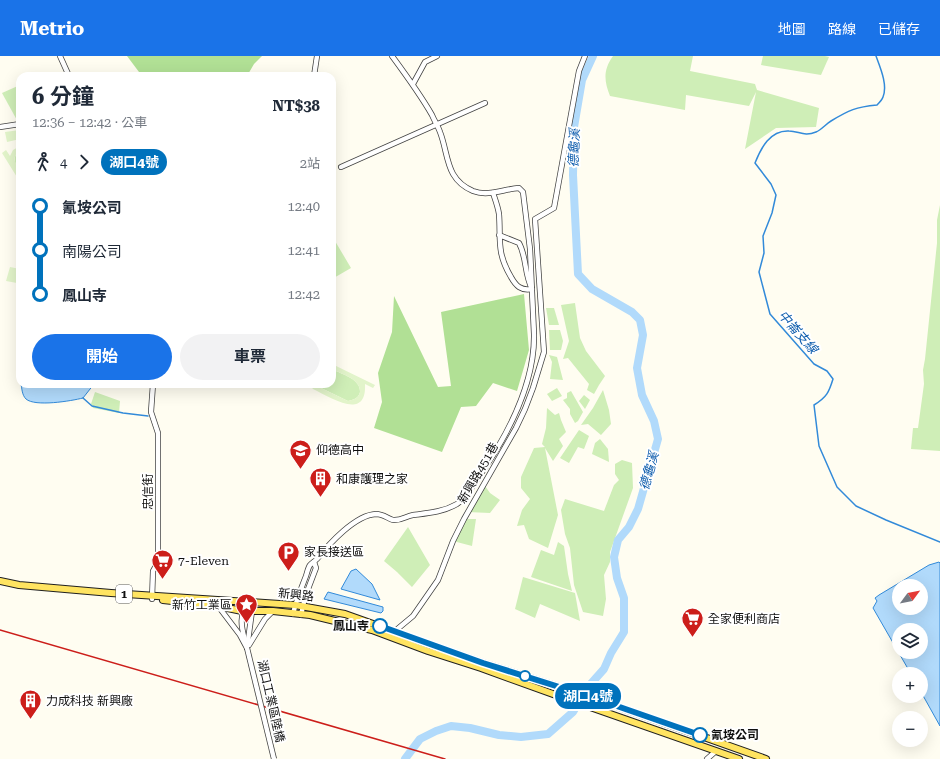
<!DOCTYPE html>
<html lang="zh-TW">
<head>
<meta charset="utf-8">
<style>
	:root { --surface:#fff; --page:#f2f2f3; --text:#1f2937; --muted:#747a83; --accent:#1a73e8 }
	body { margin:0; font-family:"Roboto Serif","Noto Sans TC",serif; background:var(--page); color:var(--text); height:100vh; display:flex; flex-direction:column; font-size:15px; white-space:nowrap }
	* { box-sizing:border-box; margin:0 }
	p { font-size:13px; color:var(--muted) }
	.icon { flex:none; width:22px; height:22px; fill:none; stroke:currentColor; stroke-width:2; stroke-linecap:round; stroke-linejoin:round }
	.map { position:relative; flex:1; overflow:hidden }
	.drawer { position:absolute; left:16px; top:16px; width:320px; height:316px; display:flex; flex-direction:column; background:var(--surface); border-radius:12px; box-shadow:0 4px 16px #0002 }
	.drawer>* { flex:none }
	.badge { padding:0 8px; border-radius:13px; font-size:14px; line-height:26px }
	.needle { width:26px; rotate:58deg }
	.tools { position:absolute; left:892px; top:523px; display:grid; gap:8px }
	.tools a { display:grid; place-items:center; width:36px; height:36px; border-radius:50%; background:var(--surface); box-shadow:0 4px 16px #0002; font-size:20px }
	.map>.badge { position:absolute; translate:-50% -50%; box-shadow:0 0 0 2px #fff }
	.legs { display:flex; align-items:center; gap:6px; height:44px; padding:0 16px; font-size:13px }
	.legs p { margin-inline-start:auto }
	.head { display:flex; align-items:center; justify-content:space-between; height:68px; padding:0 16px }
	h1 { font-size:22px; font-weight:700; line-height:30px }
	.action { display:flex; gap:8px; margin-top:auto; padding:8px 16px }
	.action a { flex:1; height:46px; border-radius:24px; background:var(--accent); color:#fff; font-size:16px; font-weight:700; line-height:46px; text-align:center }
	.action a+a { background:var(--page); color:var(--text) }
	ul { padding:0 16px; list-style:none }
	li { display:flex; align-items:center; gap:14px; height:44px; font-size:15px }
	li i { display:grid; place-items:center; width:6px; height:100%; margin:0 5px; background:currentColor }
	li i::after { content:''; width:10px; height:10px; margin:-5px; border:3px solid; border-radius:50%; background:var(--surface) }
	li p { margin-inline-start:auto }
	li:first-child i { background:linear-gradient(#0000 50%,currentColor 0) }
	li:last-child i { background:linear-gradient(currentColor 50%,#0000 0) }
	header { display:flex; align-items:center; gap:24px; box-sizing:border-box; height:56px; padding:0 20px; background:var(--accent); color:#fff }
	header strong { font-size:19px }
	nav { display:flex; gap:22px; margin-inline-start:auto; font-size:14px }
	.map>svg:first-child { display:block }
</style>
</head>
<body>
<header>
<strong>Metrio</strong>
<nav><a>地圖</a><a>路線</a><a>已儲存</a></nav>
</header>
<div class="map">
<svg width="940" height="703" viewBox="0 0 940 703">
	<rect width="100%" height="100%" fill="#fffdf1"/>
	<g fill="#cfeeb7">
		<path d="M 613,0 L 693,0 L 690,15 L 755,28 L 757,34 L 819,52 L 816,71 L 776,72 L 745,93 L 756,36 L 749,50 L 686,39 L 685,54 L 610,40 C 604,25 603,14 613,0 Z"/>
		<path d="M 763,0 L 825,0 L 829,1 L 821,19 L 761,9 Z"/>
		<path d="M 20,29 L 20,65 L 18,66 L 2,37 Z"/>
		<path d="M 20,96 L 20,115 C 16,109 12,104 17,97 Z"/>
		<path d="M 940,149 L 940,395 L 911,393 L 913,372 L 918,372 L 924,328 L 923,314 L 925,303 L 937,187 L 937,164 Z"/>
		<path d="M 335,185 L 351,212 L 332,223 L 332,187 Z"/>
		<path d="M 575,247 L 580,282 L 586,295 L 605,320 L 599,329 L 594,338 L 587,334 L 589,328 L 568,302 L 563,303 L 569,285 L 561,249 Z"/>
		<path d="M 546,252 L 554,252 L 559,269 L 549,269 Z"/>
		<path d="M 549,274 L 560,274 L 563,285 L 561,294 L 550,294 Z"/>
		<path d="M 549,299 L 557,301 L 563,324 L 550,323 L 552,306 Z"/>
		<path d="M 332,313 C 341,318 361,323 360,336 C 359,342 353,344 348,345 L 317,330 L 316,328 L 332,328 Z"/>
		<path d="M 557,332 L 562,340 L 552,345 L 547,338 Z"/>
		<path d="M 603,334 L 609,354 L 611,368 L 601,379 L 588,368 L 581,369 L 593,352 Z"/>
		<path d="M 571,335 L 583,356 L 578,365 L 575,367 L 570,358 L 570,353 L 563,344 L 567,342 L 567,337 Z"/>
		<path d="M 95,336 L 120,345 L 119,357 L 93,352 L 91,348 Z"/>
		<path d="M 584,339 L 590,344 L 585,353 L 579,345 Z"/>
		<path d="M 547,352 L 555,359 L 559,357 L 561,364 L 566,376 L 559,383 L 563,390 L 553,405 L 545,392 L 558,459 L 548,492 L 529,483 L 524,469 L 517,470 L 522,454 L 530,443 L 521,432 L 521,421 L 534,392 L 545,391 L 542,388 L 546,372 Z"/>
		<path d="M 579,374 L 589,380 L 584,393 L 578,391 L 569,407 L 560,402 Z"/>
		<path d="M 600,383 L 608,393 L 609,406 L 592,398 L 595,387 Z"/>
		<path d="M 622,404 L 632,407 L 633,432 L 610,496 L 610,506 L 604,519 L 606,543 L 603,560 L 583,556 L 574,529 L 570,492 L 565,478 L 561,454 L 565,443 L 604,455 L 614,429 L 619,424 L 615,418 L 615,408 Z"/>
		<path d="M 483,427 L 490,437 L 500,444 L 490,457 L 467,456 Z"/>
		<path d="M 464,463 L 476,463 L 472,490 L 453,485 Z"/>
		<path d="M 408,471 L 430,509 L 412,531 L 397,516 L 384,505 Z"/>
		<path d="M 558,486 L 564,490 L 568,518 L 572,535 L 531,521 L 541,494 L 554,499 Z"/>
		<path d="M 523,521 L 575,537 L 580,565 L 540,548 L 535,562 L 515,553 Z"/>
	</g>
	<g fill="#b1e095">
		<path d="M 127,0 L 262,0 L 254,8 L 247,20 L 142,20 Z"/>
		<path d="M 524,238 L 529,294 L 517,335 L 493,327 L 476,350 L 461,351 L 442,396 L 374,372 L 382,346 L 378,317 L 392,276 L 394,240 L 438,331 L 451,330 L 441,256 Z"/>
	</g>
	<g fill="#e2f4ca">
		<path d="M 20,74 L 20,83 L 7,86 L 5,76 Z"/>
		<path d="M 20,90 L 20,96 L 17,97 C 11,106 18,107 20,115 C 21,118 20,123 20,126 L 2,97 L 6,94 L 10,100 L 13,94 Z"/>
		<path d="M 10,211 L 20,213 L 17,227 L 6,225 Z"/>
		<path d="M 332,308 L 375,329 L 373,332 L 365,328 C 367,366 330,341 313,333 L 309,328 L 316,328 L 317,330 L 348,345 C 353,344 359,342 360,336 C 361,323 341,318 332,313 Z"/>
	</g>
	<g fill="#b1dafb" stroke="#328ad9" fill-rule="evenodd">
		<path d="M 21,328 L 94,328 L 83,342 C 71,345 35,351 26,343 C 22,339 22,333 21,328 Z"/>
		<path d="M 939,506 L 940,507 L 940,670 L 921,636 L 921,618 L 911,618 L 873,552 L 877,545 L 875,542 L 879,539 L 929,509 ZM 899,530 L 921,530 L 921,552 L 899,552 ZM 899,574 L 921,574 L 921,596 L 899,596 Z"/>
		<path d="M 356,513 L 372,528 L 380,544 L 341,533 L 351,515 Z"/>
		<path d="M 328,536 L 383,551 L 383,555 L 381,557 L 324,543 Z"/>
	</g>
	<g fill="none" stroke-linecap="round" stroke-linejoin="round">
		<g stroke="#328ad9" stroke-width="1.5">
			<path d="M 876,0 C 880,11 888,29 883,41 C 882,44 879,47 877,49 C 856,51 849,54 831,65 C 826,68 821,74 816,76 C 804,81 799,75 789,75 C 770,74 761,92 755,107 L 771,128 L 776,139 L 772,157 L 763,180 L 764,197 L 759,216 L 770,258 L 814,308 L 827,315 L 833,323 C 829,336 827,341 814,349 L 819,390 L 837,431 L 856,450 L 886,464 L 940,486"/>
			<path d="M 83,342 L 92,350 L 123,357 L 148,360"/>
		</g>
		<path stroke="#b1dafb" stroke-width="8" d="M 405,703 L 420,683 L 436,675 L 451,670 L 470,672 L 499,679 L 521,681 L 548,678 L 573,656 L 588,631 L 604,613 L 611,597 L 624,576 L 624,542 L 617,522 L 614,501 L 618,484 L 629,471 L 638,453 L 658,383 L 654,365 L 642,339 L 637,312 L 643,279 L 640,264 L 632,256 L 592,233 L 578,218 L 573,119 L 574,71 L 582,24 L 593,0"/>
		<defs>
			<g id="minor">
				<path d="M 60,0 L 69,20"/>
				<path d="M 314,20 L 317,0"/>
				<path d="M 413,28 L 425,6 L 437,0"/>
				<path d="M 0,71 L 20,68"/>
				<path d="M 341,111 L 485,47"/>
				<path d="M 493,137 C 495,143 498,151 499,158 C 501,183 496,196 511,221 C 516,230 521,235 532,233 C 524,217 527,202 519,187 L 499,179"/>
				<path d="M 152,543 L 153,515 L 158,506 L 158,377 L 151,356 L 153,328"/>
				<path d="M 218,550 L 240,579 L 247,592"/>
				<path d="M 293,558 C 296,545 301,533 306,520 C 307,517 308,512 310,509 C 312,507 315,505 317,503 C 329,488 355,459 376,458 C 383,458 387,462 393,464 C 401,465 406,460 413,459 C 429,457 443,456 457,448 C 466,442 472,431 478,422 C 506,382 535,329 534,278 L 530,193 L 523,136 L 519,132 C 504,133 488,141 473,135 C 445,123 449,99 440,76 C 438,70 434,64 432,59 C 420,38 406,19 392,0"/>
				<path d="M 301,559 L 305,541 L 316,512 L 314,506"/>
				<path d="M 395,575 L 413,560 L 438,524 L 453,485 L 464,463 L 516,372 L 525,353 L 533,332 L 544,296 L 535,163 L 554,152 L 579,15 L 585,0"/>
				<path d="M 245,584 C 241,570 239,560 248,547"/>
				<path d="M 249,589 L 265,563 L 273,555"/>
				<path d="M 247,592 L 252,555 L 248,547"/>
				<path d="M 707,703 L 716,695"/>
			</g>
			<g id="major">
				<path d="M 0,525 L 19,529 L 111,537 L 295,549 L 345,558 L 483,607 L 591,641 L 766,703"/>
				<path d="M 163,544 L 218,550 L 242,555 L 273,555 L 310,559 L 372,574 L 428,595 L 481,612 L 553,638 L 739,703"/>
			</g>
		</defs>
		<use href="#minor" stroke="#424242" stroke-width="6"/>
		<use href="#major" stroke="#202020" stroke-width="8"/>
		<use href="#minor" stroke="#fff" stroke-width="4.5"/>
		<use href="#major" stroke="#ffe461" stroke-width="6"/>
		<path stroke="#cc1e1a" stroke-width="1.5" d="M 0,574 L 445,703"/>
		<defs>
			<path id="minor-bridge" d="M 247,592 L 274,703"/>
		</defs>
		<use href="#minor-bridge" stroke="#424242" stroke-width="6" stroke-linecap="butt"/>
		<use href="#minor-bridge" stroke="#fff" stroke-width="4.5"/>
	</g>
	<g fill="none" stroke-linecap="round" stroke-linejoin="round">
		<defs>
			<path id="line-1" d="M 380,570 L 483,607 L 591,641 L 700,679"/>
		</defs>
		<use href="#line-1" stroke="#fff" stroke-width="9"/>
		<use href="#line-1" stroke="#0072bc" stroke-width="6"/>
	</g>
	<defs>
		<symbol id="school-pin" viewBox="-11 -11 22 30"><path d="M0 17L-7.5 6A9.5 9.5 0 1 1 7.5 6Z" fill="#cc1e1a" stroke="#fff"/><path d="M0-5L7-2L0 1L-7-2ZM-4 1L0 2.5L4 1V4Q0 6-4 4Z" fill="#fff"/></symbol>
		<symbol id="building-pin" viewBox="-11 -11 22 30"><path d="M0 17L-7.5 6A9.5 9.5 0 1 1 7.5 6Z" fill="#cc1e1a" stroke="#fff"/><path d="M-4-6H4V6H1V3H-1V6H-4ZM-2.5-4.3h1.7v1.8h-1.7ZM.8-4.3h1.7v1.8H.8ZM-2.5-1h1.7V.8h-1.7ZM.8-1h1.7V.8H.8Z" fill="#fff"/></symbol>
		<symbol id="parking-pin" viewBox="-11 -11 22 30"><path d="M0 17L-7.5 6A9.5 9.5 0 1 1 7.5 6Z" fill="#cc1e1a" stroke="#fff"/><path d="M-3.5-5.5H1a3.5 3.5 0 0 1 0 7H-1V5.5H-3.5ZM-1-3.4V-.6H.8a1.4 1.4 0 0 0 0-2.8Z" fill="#fff"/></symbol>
		<symbol id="supermarket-pin" viewBox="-11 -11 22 30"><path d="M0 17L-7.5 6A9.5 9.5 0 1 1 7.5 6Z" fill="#cc1e1a" stroke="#fff"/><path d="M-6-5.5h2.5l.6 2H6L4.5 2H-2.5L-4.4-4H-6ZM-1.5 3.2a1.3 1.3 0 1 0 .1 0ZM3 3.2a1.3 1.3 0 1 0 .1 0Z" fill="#fff"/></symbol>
		<symbol id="sight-pin" viewBox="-11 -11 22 30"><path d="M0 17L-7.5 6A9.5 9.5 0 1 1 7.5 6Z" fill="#cc1e1a" stroke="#fff"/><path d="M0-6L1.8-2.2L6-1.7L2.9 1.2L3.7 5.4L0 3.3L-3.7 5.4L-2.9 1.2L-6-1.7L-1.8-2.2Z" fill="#fff"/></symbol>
	</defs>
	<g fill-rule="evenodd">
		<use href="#school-pin" x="288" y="382" width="25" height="34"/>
		<use href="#building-pin" x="308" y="410" width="25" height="34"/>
		<use href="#parking-pin" x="276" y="484" width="25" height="34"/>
		<use href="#supermarket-pin" x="150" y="492" width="25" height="34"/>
		<use href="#sight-pin" x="234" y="536" width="25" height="34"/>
		<use href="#supermarket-pin" x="680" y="550" width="25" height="34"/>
		<use href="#building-pin" x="18" y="632" width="25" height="34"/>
	</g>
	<g fill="#fff" stroke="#0072bc" stroke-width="2">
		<circle cx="380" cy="570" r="7"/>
		<circle cx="525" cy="620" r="5"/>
		<circle cx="700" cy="679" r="7"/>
	</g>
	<g text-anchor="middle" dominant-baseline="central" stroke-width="4" stroke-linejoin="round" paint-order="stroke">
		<rect fill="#fff" stroke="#575757" stroke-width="1" x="116" y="529" width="16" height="18" rx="3"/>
		<g font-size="11" font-weight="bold" fill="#0f0f0f">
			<text x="124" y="538">1</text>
		</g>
		<g font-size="12" fill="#0f0f0f" stroke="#fff" text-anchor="start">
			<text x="316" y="394">仰德高中</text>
			<text x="336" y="423">和康護理之家</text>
			<text x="304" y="496">家長接送區</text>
			<text x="178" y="505">7-Eleven</text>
			<text x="232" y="549" text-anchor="end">新竹工業區</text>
			<text x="708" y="563">全家便利商店</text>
			<text x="46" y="645">力成科技 新興廠</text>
		</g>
		<g font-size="12" fill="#0f0f0f" stroke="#fff">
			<text transform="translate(478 417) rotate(-60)">新興路451巷</text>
			<text transform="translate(148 436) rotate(-90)">忠信街</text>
			<text transform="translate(296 539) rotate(6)">新興路</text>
			<text transform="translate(271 645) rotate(77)">湖口工業區陸橋</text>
		</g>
		<g font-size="12" font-weight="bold" fill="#0f0f0f" stroke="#fff" text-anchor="end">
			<text x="369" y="570">鳳山寺</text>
			<text x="711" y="679" text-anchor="start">氰垵公司</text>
		</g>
		<g font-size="13" font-style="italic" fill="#0d5cad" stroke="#fff">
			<text transform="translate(574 92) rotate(-88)">德龜溪</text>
			<text transform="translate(798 276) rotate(49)">中崙支線</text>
			<text transform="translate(649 415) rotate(-74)">德龜溪</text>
		</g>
	</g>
</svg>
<div class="tools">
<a><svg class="needle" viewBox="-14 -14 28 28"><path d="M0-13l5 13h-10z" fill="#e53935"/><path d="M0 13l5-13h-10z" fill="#747a83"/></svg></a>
<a><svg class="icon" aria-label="layers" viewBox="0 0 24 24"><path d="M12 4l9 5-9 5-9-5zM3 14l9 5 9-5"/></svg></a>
<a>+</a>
<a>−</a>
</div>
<b class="badge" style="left:588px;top:640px;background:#0072bc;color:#fff">湖口4號</b>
<section class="drawer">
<div class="head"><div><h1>6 分鐘</h1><p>12:36 – 12:42 · 公車</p></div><b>NT$38</b></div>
<div class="legs"><svg class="icon" aria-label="walk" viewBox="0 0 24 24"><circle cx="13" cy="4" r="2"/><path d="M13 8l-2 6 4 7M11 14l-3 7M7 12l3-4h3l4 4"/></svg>4<svg class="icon" aria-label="forward" viewBox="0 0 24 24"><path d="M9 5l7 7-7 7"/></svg><b class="badge" style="background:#0072bc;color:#fff">湖口4號</b><p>2站</p></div>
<ul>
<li><i style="color:#0072bc"></i><b>氰垵公司</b><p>12:40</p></li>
<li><i style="color:#0072bc"></i><span>南陽公司</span><p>12:41</p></li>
<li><i style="color:#0072bc"></i><b>鳳山寺</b><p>12:42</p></li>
</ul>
<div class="action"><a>開始</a><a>車票</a></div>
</section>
</div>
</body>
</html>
